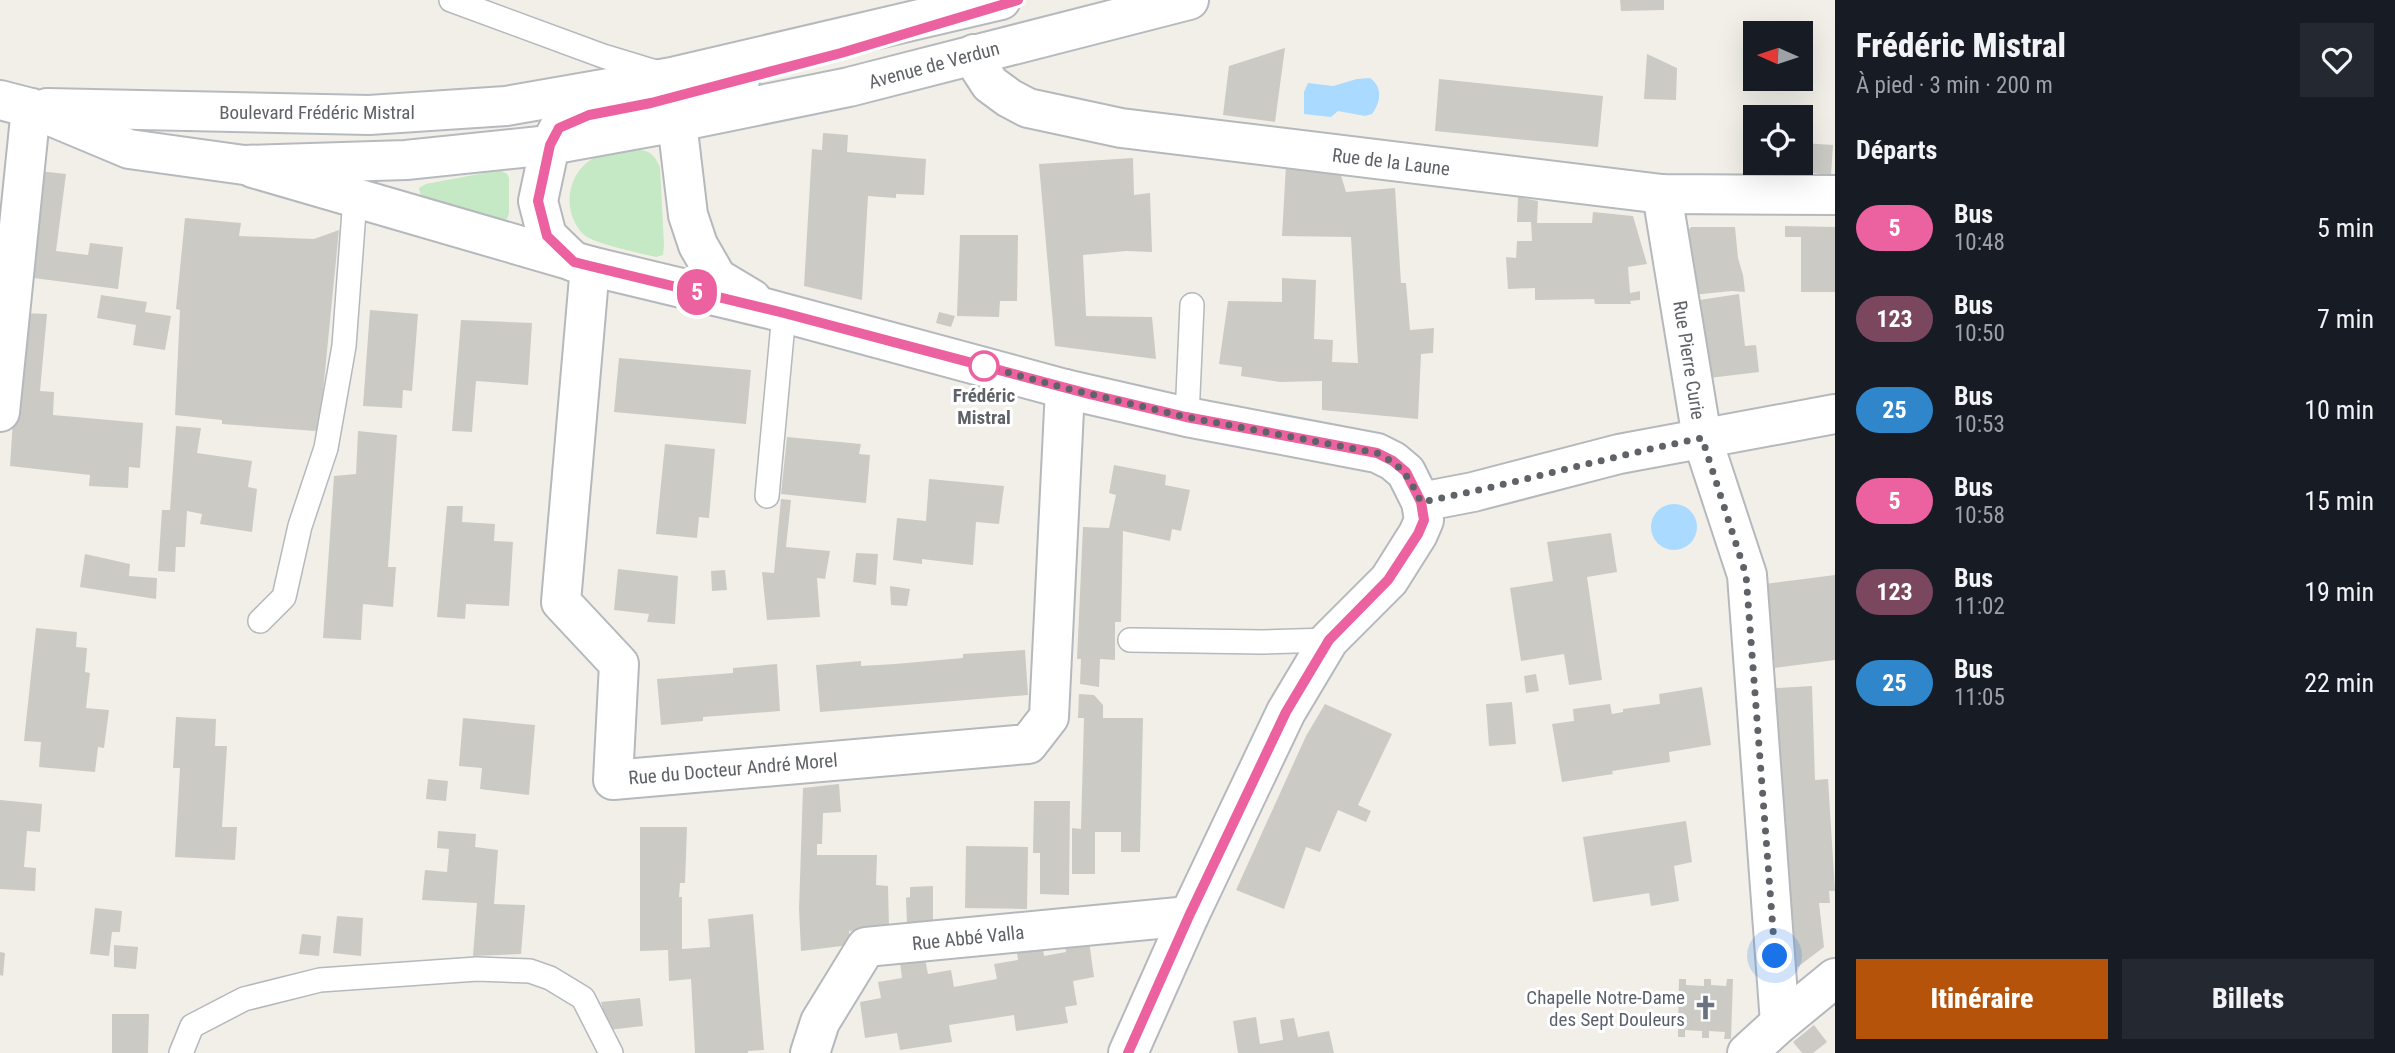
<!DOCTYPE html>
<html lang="fr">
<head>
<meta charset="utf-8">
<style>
	:root { --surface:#171b24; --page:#242831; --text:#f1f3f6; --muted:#9ea1a6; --accent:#b45309 }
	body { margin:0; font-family:"Roboto Condensed",sans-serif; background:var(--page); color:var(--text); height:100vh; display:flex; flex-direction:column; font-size:26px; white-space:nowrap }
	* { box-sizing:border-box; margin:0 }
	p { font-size:23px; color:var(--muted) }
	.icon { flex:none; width:38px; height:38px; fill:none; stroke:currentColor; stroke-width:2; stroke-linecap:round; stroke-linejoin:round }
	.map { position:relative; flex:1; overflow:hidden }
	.panel { display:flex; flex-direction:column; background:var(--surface); width:560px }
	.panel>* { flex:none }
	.badge { padding:0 14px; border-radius:23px; font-size:24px; line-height:46px }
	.needle { width:46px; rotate:273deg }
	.fabs { position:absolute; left:1743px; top:21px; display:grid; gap:14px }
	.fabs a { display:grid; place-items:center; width:70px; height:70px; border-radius:0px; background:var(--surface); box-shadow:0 7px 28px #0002; font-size:35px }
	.you { position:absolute; width:35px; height:35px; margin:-18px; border:5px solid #fff; border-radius:50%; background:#1a73e8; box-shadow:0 0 0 10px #1a73e833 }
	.map>.badge { position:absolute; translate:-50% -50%; box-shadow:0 0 0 4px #fff }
	h2 { padding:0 21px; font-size:26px; line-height:63px }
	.round { display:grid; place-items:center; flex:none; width:74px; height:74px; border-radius:0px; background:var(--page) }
	.overview { display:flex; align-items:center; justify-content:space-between; height:119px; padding:0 21px }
	h1 { font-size:33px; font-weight:800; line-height:52px }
	.action { display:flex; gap:14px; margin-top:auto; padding:14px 21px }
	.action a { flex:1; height:80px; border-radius:0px; background:var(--accent); color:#fff; font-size:28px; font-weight:800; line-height:80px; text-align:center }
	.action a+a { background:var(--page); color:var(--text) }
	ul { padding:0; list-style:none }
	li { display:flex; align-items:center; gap:21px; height:91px; padding:0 21px }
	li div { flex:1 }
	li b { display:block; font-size:26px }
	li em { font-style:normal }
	li .badge { min-width:77px; font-weight:700; text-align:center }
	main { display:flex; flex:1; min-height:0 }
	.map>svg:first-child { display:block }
</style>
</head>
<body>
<main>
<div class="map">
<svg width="1835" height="1053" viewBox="0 0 1835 1053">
	<rect width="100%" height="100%" fill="#f1efe8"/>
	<g fill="#c5e8c5">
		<path d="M 640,150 C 652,151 655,157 660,167 L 664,246 L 663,255 L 656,257 C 641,253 593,244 583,234 C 562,212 566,175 592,159 C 602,153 628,152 640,150 Z"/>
		<path d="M 500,170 L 507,174 L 509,178 L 509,213 L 507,219 L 499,221 L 424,199 L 420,193 L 419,188 L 426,184 Z"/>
	</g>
	<g fill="#aadaff">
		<path d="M 1370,78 C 1383,87 1381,102 1372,114 L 1365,116 L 1338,111 L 1331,117 L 1304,114 L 1304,92 L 1308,83 L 1333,86 L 1357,79 Z"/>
		<circle cx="1674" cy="527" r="23"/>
	</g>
	<g fill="#cccac5">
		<path d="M 1620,0 L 1664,0 L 1664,10 L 1621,11 Z"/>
		<path d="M 1285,48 L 1275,122 L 1223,115 L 1229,66 Z"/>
		<path d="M 1647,54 L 1677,68 L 1676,100 L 1644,99 Z"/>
		<path d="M 1439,79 L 1603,96 L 1598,147 L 1435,131 Z"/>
		<path d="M 823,133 L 848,135 L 847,152 L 926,159 L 924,195 L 896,194 L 896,198 L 868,196 L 862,300 L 804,286 L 812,149 L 822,150 Z"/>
		<path d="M 1802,143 L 1833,145 L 1831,175 L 1800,172 Z"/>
		<path d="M 1133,158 L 1134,195 L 1150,193 L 1152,252 L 1126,251 L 1083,255 L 1086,316 L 1152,317 L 1156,359 L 1055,346 L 1039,164 Z"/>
		<path d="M 1286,165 L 1340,172 L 1346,192 L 1395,188 L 1401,283 L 1406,283 L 1410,330 L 1434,328 L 1433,353 L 1421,354 L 1418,419 L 1322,410 L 1322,381 L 1280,382 L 1241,376 L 1242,367 L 1219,364 L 1228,301 L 1282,302 L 1282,278 L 1316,280 L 1314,339 L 1333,340 L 1332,362 L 1358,363 L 1351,237 L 1282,236 Z"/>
		<path d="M 39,171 L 66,174 L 56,251 L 88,255 L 90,243 L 123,247 L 118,289 L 26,277 Z"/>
		<path d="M 1518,197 L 1538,201 L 1537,223 L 1592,223 L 1593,212 L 1633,216 L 1647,264 L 1628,267 L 1630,293 L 1640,291 L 1640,300 L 1630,301 L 1631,304 L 1595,304 L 1594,299 L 1535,300 L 1535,288 L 1508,289 L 1506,257 L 1516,258 L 1517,241 L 1532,241 L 1531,222 L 1517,222 Z"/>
		<path d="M 185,218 L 241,223 L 239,236 L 314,239 L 339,230 L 320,422 L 316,431 L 222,424 L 222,420 L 175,415 L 180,310 L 176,309 Z"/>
		<path d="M 1785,226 L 1835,227 L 1835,292 L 1801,292 L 1801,237 L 1785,237 Z"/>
		<path d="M 1691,227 L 1735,227 L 1738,258 L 1743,275 L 1745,292 L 1732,291 L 1692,295 L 1686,233 Z"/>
		<path d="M 960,235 L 1018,235 L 1017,301 L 1000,301 L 999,317 L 957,316 Z"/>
		<path d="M 1739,294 L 1745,346 L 1756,345 L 1759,372 L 1701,379 L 1693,301 Z"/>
		<path d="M 101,295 L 147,302 L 145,312 L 171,316 L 165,350 L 133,345 L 136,325 L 97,318 Z"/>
		<path d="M 370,310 L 418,314 L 412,391 L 403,390 L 402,408 L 363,406 Z"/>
		<path d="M 939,312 L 955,316 L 951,327 L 936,323 Z"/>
		<path d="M 20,313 L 47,314 L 40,391 L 54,392 L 53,415 L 143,423 L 140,468 L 129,467 L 128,488 L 89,486 L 90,475 L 10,466 Z"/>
		<path d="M 461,320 L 532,323 L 528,385 L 476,381 L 472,432 L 452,431 Z"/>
		<path d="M 619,358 L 751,370 L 746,424 L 614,412 Z"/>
		<path d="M 176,426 L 201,428 L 197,453 L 252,461 L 248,487 L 257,489 L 252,532 L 200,524 L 202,514 L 187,511 L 185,547 L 176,547 L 175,572 L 158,571 L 162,510 L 170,510 Z"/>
		<path d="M 358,431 L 397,435 L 388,567 L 396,567 L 393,607 L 363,604 L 361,640 L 323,638 L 334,476 L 356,474 Z"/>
		<path d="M 787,437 L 861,444 L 859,454 L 870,455 L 866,503 L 781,494 Z"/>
		<path d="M 665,444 L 715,449 L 709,518 L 699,517 L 697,538 L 656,534 Z"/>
		<path d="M 1114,465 L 1166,475 L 1165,485 L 1190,490 L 1181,531 L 1172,529 L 1170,541 L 1123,531 L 1121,622 L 1115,622 L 1115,660 L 1100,659 L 1099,687 L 1080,684 L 1081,659 L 1077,659 L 1083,527 L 1109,528 L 1116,495 L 1109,493 Z"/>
		<path d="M 929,479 L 1004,486 L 999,524 L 976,522 L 973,565 L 922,559 L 922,564 L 893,560 L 897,518 L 926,521 Z"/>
		<path d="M 781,499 L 791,500 L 786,547 L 830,551 L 825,579 L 817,578 L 820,617 L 767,620 L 762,572 L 774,573 Z"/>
		<path d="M 447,506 L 463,506 L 462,522 L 495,524 L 494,541 L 513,542 L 509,606 L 466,604 L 465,619 L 437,617 Z"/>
		<path d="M 1611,533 L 1617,572 L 1587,577 L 1602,680 L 1569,685 L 1564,654 L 1521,661 L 1510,588 L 1553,581 L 1547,542 Z"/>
		<path d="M 856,553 L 878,554 L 876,585 L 853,582 Z"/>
		<path d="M 85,554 L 130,564 L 129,576 L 157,578 L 156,599 L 80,587 Z"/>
		<path d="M 618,569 L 678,576 L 675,624 L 647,622 L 649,614 L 614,610 Z"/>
		<path d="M 725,570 L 727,590 L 712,591 L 711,571 Z"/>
		<path d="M 1835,575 L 1835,660 L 1775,668 L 1765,584 Z"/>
		<path d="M 890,586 L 910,589 L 907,606 L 891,605 Z"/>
		<path d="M 36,628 L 77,632 L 76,647 L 87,648 L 85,672 L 90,673 L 86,708 L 109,710 L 104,748 L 98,747 L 95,772 L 39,767 L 41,742 L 24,741 Z"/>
		<path d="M 1025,650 L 1028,695 L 820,712 L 816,665 L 861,661 L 861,666 L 895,664 L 963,658 L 963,654 Z"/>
		<path d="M 777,664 L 780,711 L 703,717 L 703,721 L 661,725 L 657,679 L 733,673 L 733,668 Z"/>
		<path d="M 1536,674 L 1539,691 L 1526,693 L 1524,676 Z"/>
		<path d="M 1812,686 L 1815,780 L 1828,779 L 1835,891 L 1829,891 L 1830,903 L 1819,903 L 1824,947 L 1791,972 L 1776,688 Z"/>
		<path d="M 1702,687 L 1711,745 L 1669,752 L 1670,762 L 1612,771 L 1613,774 L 1562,782 L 1552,724 L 1574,721 L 1573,709 L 1610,704 L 1612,714 L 1623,712 L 1623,709 L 1660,704 L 1659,694 Z"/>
		<path d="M 1079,694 L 1094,695 L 1103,705 L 1103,718 L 1143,718 L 1140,852 L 1121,852 L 1121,832 L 1095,832 L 1095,874 L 1072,874 L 1072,828 L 1081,829 L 1084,718 L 1078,718 Z"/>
		<path d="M 1512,702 L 1516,744 L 1489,746 L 1486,704 Z"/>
		<path d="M 1325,704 L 1392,734 L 1358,805 L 1371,811 L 1366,822 L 1338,810 L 1320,852 L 1306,847 L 1284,909 L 1236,890 L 1306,736 Z"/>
		<path d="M 176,717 L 216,719 L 215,746 L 227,746 L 222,827 L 237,827 L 235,860 L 175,857 L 180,768 L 173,768 Z"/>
		<path d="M 463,718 L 535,725 L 529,795 L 480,789 L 482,768 L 459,766 Z"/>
		<path d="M 428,779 L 448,781 L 446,801 L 426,799 Z"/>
		<path d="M 839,784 L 841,812 L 823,813 L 822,844 L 817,844 L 817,855 L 877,855 L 876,885 L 888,886 L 889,927 L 849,931 L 850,945 L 801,951 L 799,909 L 803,788 Z"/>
		<path d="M 0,800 L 42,804 L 40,832 L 27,831 L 24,867 L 36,868 L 35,891 L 0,889 Z"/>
		<path d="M 1034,801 L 1070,801 L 1069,895 L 1040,894 L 1040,853 L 1033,853 Z"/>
		<path d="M 1686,821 L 1692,862 L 1674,866 L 1679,901 L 1651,906 L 1649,893 L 1593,902 L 1583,837 Z"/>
		<path d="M 640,827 L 687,827 L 685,883 L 680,883 L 679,897 L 682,897 L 682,949 L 710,947 L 708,919 L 753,914 L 764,1050 L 748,1051 L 748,1053 L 695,1053 L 691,979 L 669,981 L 668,950 L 640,951 Z"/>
		<path d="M 438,831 L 476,834 L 475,847 L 498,850 L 494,904 L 525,905 L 521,954 L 473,956 L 477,903 L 422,900 L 425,870 L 447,872 L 449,849 L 437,848 Z"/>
		<path d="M 966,846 L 1028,847 L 1027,909 L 965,908 Z"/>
		<path d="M 933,886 L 933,922 L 907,924 L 906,898 L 910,897 L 910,887 Z"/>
		<path d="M 95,908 L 122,911 L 120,932 L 112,932 L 109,956 L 90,954 Z"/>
		<path d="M 337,916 L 363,918 L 361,956 L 333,953 Z"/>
		<path d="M 302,934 L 321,936 L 319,956 L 299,954 Z"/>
		<path d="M 1042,941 L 1044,956 L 1066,952 L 1065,944 L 1089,941 L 1094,977 L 1073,981 L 1077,1005 L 1065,1007 L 1068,1023 L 1016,1031 L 1014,1015 L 982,1020 L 949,1025 L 952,1042 L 900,1050 L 897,1033 L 865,1038 L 860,1002 L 881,998 L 878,982 L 902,978 L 900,963 L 925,959 L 928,974 L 951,970 L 954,987 L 997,979 L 994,964 L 1018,960 L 1016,945 Z"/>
		<path d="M 114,945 L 138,947 L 136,969 L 114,967 Z"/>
		<path d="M 0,952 L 5,953 L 3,976 L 0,975 Z"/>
		<path d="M 1679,979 L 1686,979 L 1686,985 L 1704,986 L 1704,979 L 1711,979 L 1711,985 L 1726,986 L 1727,979 L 1733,979 L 1731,1039 L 1724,1039 L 1725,1032 L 1709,1031 L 1709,1038 L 1702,1038 L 1702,1031 L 1685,1030 L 1685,1037 L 1678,1037 Z"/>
		<path d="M 640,998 L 643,1026 L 608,1030 L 601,1002 Z"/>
		<path d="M 112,1014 L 149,1014 L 148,1053 L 112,1053 Z"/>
		<path d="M 1256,1017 L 1260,1044 L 1283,1040 L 1280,1020 L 1294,1018 L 1298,1037 L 1329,1031 L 1334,1053 L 1238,1053 L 1233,1021 Z"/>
		<path d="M 1814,1025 L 1827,1042 L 1813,1053 L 1802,1053 L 1793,1042 Z"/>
	</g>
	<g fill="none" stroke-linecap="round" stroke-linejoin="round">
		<defs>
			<g id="service">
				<path d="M 451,0 L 603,56 L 659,73"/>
				<path d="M 1187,417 L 1192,305"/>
				<path d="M 767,496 L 784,313"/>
				<path d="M 260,621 L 284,597 L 300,526 L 326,448 L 344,346 L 355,198"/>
				<path d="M 1130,640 L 1262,642 L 1329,640"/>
				<path d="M 181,1053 L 192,1026 L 244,999 L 320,980 L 477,969 L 530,971 L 550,978 L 583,998 L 611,1053"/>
			</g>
			<g id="minor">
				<path d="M 974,54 L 979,67 L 990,84 L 1009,98 L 1028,108 L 1121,128 L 1662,194 L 1835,195"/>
				<path d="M 1662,194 L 1702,438 L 1747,575 L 1780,1023"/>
				<path d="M 590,266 L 561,602 L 619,664 L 613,780 L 1028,744 L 1049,717 L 1065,389"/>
				<path d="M 0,412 L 31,108"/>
				<path d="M 1421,502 L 1473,492 L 1619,454 L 1835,414"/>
				<path d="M 810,1053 L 820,1022 L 866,947 L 1189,916"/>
				<path d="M 1747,1053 L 1780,1023 L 1835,978"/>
			</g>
			<g id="tertiary">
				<path d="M 650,103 L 661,106 L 677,122 L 688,215 L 698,245 L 717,278 L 752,299"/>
				<path d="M 253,168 L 590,266 L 769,309 L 1065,389 L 1187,417 L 1377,453 L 1393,461 L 1406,472 L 1421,502 L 1424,520 L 1418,534 L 1389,580 L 1329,640 L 1286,712 L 1189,916 L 1128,1053"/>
				<path d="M 574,262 L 547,236 L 538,201 L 550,145 L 559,128 L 589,115 L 651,103 L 740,80"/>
			</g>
			<g id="secondary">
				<path d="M 0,100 L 31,108 L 129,149 L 244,165 L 406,160 L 550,145 L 677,122 L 849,87 L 1189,0"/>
				<path d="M 47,108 L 369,115 L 506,106 L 672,77 L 1001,0"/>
			</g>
		</defs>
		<use href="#service" stroke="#b5b8bc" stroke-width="26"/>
		<use href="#minor" stroke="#b5b8bc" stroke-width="42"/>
		<use href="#tertiary" stroke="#b5b8bc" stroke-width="42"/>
		<use href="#secondary" stroke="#b6babf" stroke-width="42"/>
		<use href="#service" stroke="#fff" stroke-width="23"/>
		<use href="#minor" stroke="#fff" stroke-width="38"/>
		<use href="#tertiary" stroke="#fff" stroke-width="38"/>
		<use href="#secondary" stroke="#fff" stroke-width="38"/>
	</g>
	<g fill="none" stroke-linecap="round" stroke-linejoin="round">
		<defs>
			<path id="line" d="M 1018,0 L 841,53 L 651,103 L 589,115 L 559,128 L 550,145 L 538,201 L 547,236 L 574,262 L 590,266 L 784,313 L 1089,394 L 1186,417 L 1377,453 L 1393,461 L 1406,472 L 1421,502 L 1424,520 L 1418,534 L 1388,580 L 1329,640 L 1286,712 L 1189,916 L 1128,1053"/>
		</defs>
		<use href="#line" stroke="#fff" stroke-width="16"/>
		<use href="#line" stroke="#ec619f" stroke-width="10"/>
		<path stroke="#5f6368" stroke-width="7" stroke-dasharray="0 12.6" d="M 984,366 L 1065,388 L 1186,417 L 1377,453 C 1403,466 1408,476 1421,502 C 1515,484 1607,457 1702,438 L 1746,575 L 1775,956"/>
	</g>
	<defs>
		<symbol id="church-bare" viewBox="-9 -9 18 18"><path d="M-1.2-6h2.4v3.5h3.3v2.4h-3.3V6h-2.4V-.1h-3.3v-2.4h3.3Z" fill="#6b7280" stroke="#fff" stroke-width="2.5" paint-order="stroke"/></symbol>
	</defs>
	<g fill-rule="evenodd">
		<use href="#church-bare" x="1688" y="990" width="35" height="35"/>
	</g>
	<circle fill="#fff" stroke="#ec619f" stroke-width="3.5" cx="984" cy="366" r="14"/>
	<g text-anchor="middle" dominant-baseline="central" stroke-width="6" stroke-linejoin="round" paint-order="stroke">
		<g font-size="19" fill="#5f6368" stroke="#fff">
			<text transform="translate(934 65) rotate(-15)">Avenue de Verdun</text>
			<text x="317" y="112">Boulevard Frédéric Mistral</text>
			<text transform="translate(1391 162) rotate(7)">Rue de la Laune</text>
			<text transform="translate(1689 360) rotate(81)">Rue Pierre Curie</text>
			<text transform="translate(733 769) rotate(-5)">Rue du Docteur André Morel</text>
			<text transform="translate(968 938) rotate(-6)">Rue Abbé Valla</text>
		</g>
		<g font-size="19" font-weight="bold" fill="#5f6368" stroke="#fff">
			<text x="984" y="395">Frédéric<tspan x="984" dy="22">Mistral</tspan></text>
		</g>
		<g font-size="19" fill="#5b616d" stroke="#fff" text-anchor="end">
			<text x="1685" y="997">Chapelle Notre-Dame<tspan x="1685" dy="22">des Sept Douleurs</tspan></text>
		</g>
	</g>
</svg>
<div class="fabs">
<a><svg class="needle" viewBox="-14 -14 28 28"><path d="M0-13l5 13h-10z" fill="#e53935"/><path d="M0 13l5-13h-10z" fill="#9ea1a6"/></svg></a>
<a><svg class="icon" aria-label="locate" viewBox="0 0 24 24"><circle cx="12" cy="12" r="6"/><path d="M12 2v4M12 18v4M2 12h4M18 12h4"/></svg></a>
</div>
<div class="you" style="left:1775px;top:956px"></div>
<b class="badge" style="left:697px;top:292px;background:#ec619f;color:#fff">5</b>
</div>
<section class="panel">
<div class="overview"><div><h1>Frédéric Mistral</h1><p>À pied · 3 min · 200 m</p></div><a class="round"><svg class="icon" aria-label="heart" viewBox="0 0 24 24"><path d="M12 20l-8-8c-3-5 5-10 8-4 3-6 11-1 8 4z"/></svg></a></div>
<h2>Départs</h2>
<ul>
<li><span class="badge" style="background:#ec619f;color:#fff">5</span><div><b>Bus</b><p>10:48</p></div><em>5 min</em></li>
<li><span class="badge" style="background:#7b475f;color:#fff">123</span><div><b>Bus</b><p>10:50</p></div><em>7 min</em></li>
<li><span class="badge" style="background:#2f86cb;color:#fff">25</span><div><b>Bus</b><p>10:53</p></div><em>10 min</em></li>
<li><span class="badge" style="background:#ec619f;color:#fff">5</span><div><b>Bus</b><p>10:58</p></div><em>15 min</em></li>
<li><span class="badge" style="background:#7b475f;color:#fff">123</span><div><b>Bus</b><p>11:02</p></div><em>19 min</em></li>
<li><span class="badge" style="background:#2f86cb;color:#fff">25</span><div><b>Bus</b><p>11:05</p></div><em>22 min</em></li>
</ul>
<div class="action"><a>Itinéraire</a><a>Billets</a></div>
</section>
</main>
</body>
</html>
